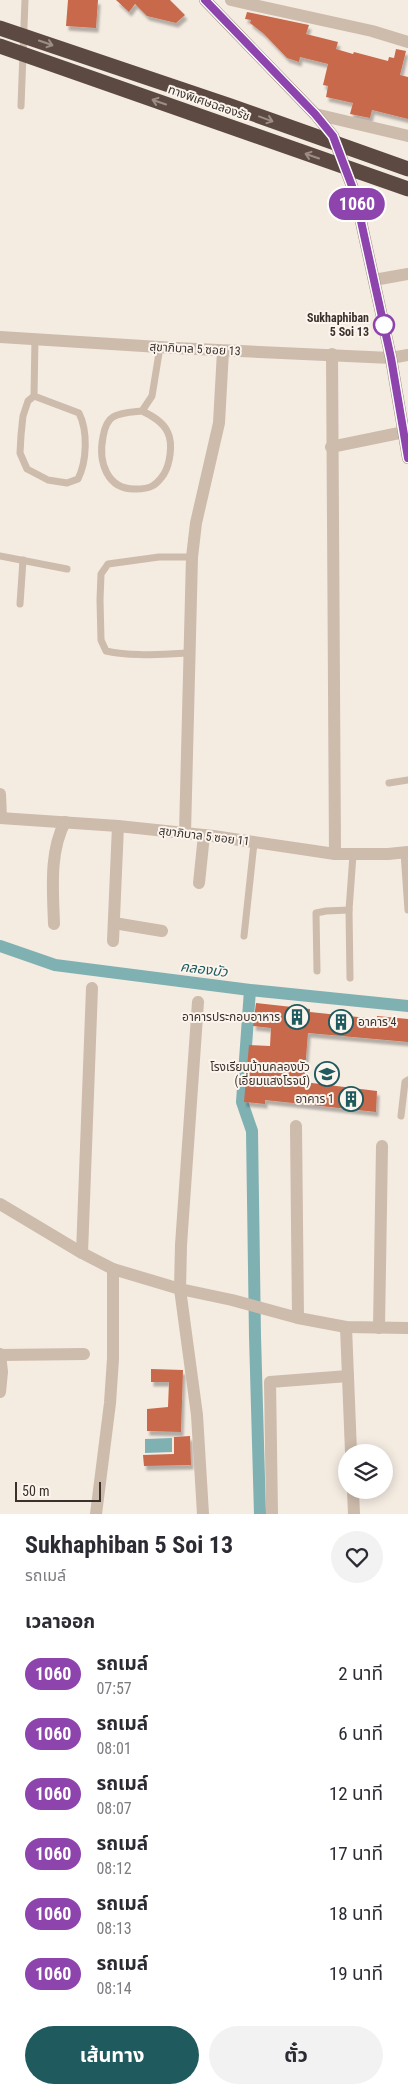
<!DOCTYPE html>
<html lang="th">
<head>
<meta charset="utf-8">
<style>
	:root { --surface:#fff; --page:#f2f2f3; --text:#2b2b33; --muted:#7c7c81; --accent:#1f5a5e }
	body { margin:0; font-family:"Roboto Condensed","Noto Sans Thai",sans-serif; background:var(--page); color:var(--text); height:100vh; display:flex; flex-direction:column; font-size:19px; white-space:nowrap }
	* { box-sizing:border-box; margin:0 }
	p { font-size:16px; color:var(--muted) }
	.icon { flex:none; width:28px; height:28px; fill:none; stroke:currentColor; stroke-width:2; stroke-linecap:round; stroke-linejoin:round }
	.map { position:relative; height:1514px; overflow:hidden }
	.side { display:flex; flex-direction:column; background:var(--surface); flex:1 }
	.side>* { flex:none }
	.badge { padding:0 10px; border-radius:16px; font-size:18px; line-height:32px }
	.buttons { position:absolute; left:338px; top:1444px; display:grid; gap:10px }
	.buttons a { display:grid; place-items:center; width:55px; height:55px; border-radius:50%; background:var(--surface); box-shadow:0 2px 12px #0003; font-size:25px }
	.scale { position:absolute; left:15px; bottom:12px; width:86px; box-sizing:border-box; padding-left:5px; border:2px solid #3b302b; border-top:0; font-size:14px; line-height:18px; white-space:nowrap; color:#3b302b; -webkit-text-stroke:4px #fbf5ee; paint-order:stroke }
	.map>.badge { position:absolute; translate:-50% -50%; box-shadow:0 0 0 2px #fff }
	h2 { padding:0 25px; font-size:19px; line-height:45px }
	.round { display:grid; place-items:center; flex:none; width:52px; height:52px; border-radius:26px; background:var(--page) }
	.overview { display:flex; align-items:center; justify-content:space-between; height:85px; padding:0 25px }
	h1 { font-size:24px; font-weight:700; line-height:38px }
	.action { display:flex; gap:10px; margin-top:auto; padding:10px 25px }
	.action a { flex:1; height:58px; border-radius:30px; background:var(--accent); color:#fff; font-size:20px; font-weight:700; line-height:58px; text-align:center }
	.action a+a { background:var(--page); color:var(--text) }
	ul { padding:0; list-style:none }
	li { display:flex; align-items:center; gap:15px; height:60px; padding:0 25px }
	li div { flex:1 }
	li b { display:block; font-size:19px }
	li em { font-style:normal }
	li .badge { min-width:55px; font-weight:700; text-align:center }
	.map>svg:first-child { display:block }
</style>
</head>
<body>
<div class="map">
<svg width="408" height="1514" viewBox="0 0 408 1514">
	<defs>
		<filter id="shadow"><feDropShadow dx="2.5" dy="4.5" stdDeviation="1" flood-color="#0004"/></filter>
	</defs>
	<rect width="100%" height="100%" fill="#f4ebe1"/>
	<path fill="#7fb0b2" d="M 172,1438 L 172,1452 L 145,1453 L 145,1439 Z"/>
	<g fill="none" stroke-linecap="round" stroke-linejoin="round">
		<g stroke="#7fb0b2" stroke-width="12">
			<path d="M 0,946 L 55,965 L 250,990 L 408,1006"/>
			<path d="M 250,990 L 242,1102 L 252,1131 L 255,1336 L 260,1514"/>
		</g>
	</g>
	<g fill="#c8694b" filter="url(#shadow)">
		<path d="M 68,0 L 98,0 L 96,28 L 66,26 Z"/>
		<path d="M 116,0 L 170,0 L 185,15 L 176,23 L 147,16 L 135,4 L 129,12 Z"/>
		<path d="M 247,12 L 309,25 L 306,34 L 338,42 L 336,49 L 353,54 L 354,52 L 388,61 L 389,57 L 394,58 L 396,49 L 406,51 L 400,75 L 408,77 L 408,119 L 372,110 L 370,118 L 350,114 L 353,103 L 326,97 L 328,86 L 323,85 L 328,64 L 300,57 L 299,62 L 287,58 L 264,34 L 250,23 L 251,20 L 245,19 Z"/>
		<path d="M 256,1003 L 310,1009 L 310,1012 L 377,1019 L 377,1016 L 408,1019 L 408,1042 L 308,1033 L 304,1082 L 377,1091 L 376,1112 L 265,1100 L 265,1104 L 244,1102 L 249,1045 L 270,1046 L 271,1028 L 253,1026 Z"/>
		<path d="M 151,1369 L 183,1370 L 181,1432 L 147,1431 L 147,1409 L 168,1407 L 169,1382 L 151,1382 Z"/>
		<path d="M 190,1436 L 191,1465 L 144,1466 L 143,1455 L 174,1454 L 174,1437 Z"/>
	</g>
	<g fill="none" stroke-linecap="round" stroke-linejoin="round">
		<g stroke="#cdbbac" stroke-width="7">
			<path d="M 21,106 L 25,0"/>
			<path d="M 34,396 L 28,401 L 23,416 L 21,435 L 20,453 L 27,469 L 48,480 L 67,483 L 78,479 C 87,461 88,431 79,413 L 34,396 L 35,338"/>
			<path d="M 142,411 C 151,415 164,423 168,433 C 173,444 170,464 164,474 C 156,486 150,489 136,489 C 107,490 98,462 103,437 C 104,431 106,421 113,417 C 121,412 132,412 142,411 L 152,396 L 160,347"/>
			<path d="M 0,556 L 67,569"/>
			<path d="M 20,604 L 23,560"/>
			<path d="M 189,653 C 161,654 133,657 106,651 L 101,640 L 100,600 L 101,574 L 108,564 L 159,557 L 192,557"/>
			<path d="M 389,783 L 408,780"/>
			<path d="M 404,853 L 408,910"/>
			<path d="M 244,936 L 254,843"/>
			<path d="M 317,971 L 316,913 L 326,911 L 349,910"/>
			<path d="M 350,978 L 349,910 L 353,855"/>
			<path d="M 401,1116 L 405,1082 L 408,1080"/>
		</g>
		<g stroke="#cdbbac" stroke-width="12">
			<path d="M 231,0 L 372,31 L 408,42"/>
			<path d="M 315,114 L 408,136"/>
			<path d="M 374,280 L 408,274"/>
			<path d="M 0,337 L 175,348 L 391,358 L 408,355"/>
			<path d="M 332,354 L 335,854"/>
			<path d="M 331,447 L 404,432"/>
			<path d="M 0,794 L 1,818"/>
			<path d="M 0,818 L 118,826 L 213,836 L 335,854 L 388,854 L 408,852"/>
			<path d="M 185,833 L 192,557 L 196,523 L 219,423 L 223,351"/>
			<path d="M 199,883 L 204,835"/>
			<path d="M 114,923 L 162,931"/>
			<path d="M 54,924 C 53,891 49,852 65,822"/>
			<path d="M 113,941 L 118,826"/>
			<path d="M 198,1002 L 181,1245 L 180,1289 L 197,1415 L 203,1514"/>
			<path d="M 296,1126 L 298,1318"/>
			<path d="M 0,1204 L 82,1253 L 113,1269 L 180,1289 L 232,1300 L 298,1318 L 346,1327 L 408,1328"/>
			<path d="M 82,1253 L 92,988"/>
			<path d="M 346,1327 L 351,1452"/>
			<path d="M 379,1328 L 382,1146"/>
			<path d="M 0,1354 L 2,1372 L 0,1392"/>
			<path d="M 1,1355 L 84,1354"/>
			<path d="M 353,1490 L 354,1514"/>
			<path d="M 96,1514 L 110,1403 L 113,1359 L 113,1269"/>
			<path d="M 272,1514 L 270,1382 L 348,1376"/>
		</g>
		<path stroke="#a18a7d" stroke-width="12" d="M 205,0 L 315,114 L 333,136 L 355,194 L 391,358 L 408,458"/>
		<g stroke="#5c4a42" stroke-width="15">
			<path d="M 0,28 L 231,106 L 408,169"/>
			<path d="M 0,46 L 408,189"/>
		</g>
	</g>
	<defs><path id="oneway-shaft" d="M-6 0H5M1.5-3L5.5 0L1.5 3" fill="none" stroke-width="1.6" stroke-linecap="round" stroke-linejoin="round" transform="scale(1.25)"/></defs>
	<g stroke="#9c8e87">
		<use href="#oneway-shaft" transform="translate(46 43) rotate(19)"/>
		<use href="#oneway-shaft" transform="translate(159 102) rotate(-161)"/>
		<use href="#oneway-shaft" transform="translate(266 119) rotate(20)"/>
		<use href="#oneway-shaft" transform="translate(312 156) rotate(-161)"/>
	</g>
	<g fill="none" stroke-linecap="round" stroke-linejoin="round">
		<defs>
			<path id="line" d="M 205,0 L 315,114 L 333,136 L 355,194 L 391,358 L 408,458"/>
		</defs>
		<use href="#line" stroke="#fff" stroke-width="11"/>
		<use href="#line" stroke="#8e44ad" stroke-width="8"/>
	</g>
	<defs>
		<symbol id="building-ring" viewBox="-11 -11 22 22"><circle r="9.5" fill="#fbf5ee" stroke="#1f5a5e" stroke-width="1.5"/><path d="M-4-6H4V6H1V3H-1V6H-4ZM-2.5-4.3h1.7v1.8h-1.7ZM.8-4.3h1.7v1.8H.8ZM-2.5-1h1.7V.8h-1.7ZM.8-1h1.7V.8H.8Z" fill="#1f5a5e"/></symbol>
		<symbol id="school-ring" viewBox="-11 -11 22 22"><circle r="9.5" fill="#fbf5ee" stroke="#1f5a5e" stroke-width="1.5"/><path d="M0-5L7-2L0 1L-7-2ZM-4 1L0 2.5L4 1V4Q0 6-4 4Z" fill="#1f5a5e"/></symbol>
	</defs>
	<g fill-rule="evenodd">
		<use href="#building-ring" x="283" y="1003" width="28" height="28"/>
		<use href="#building-ring" x="327" y="1008" width="28" height="28"/>
		<use href="#school-ring" x="313" y="1060" width="28" height="28"/>
		<use href="#building-ring" x="337" y="1085" width="28" height="28"/>
	</g>
	<circle fill="#fff" stroke="#8e44ad" stroke-width="2.5" cx="384" cy="325" r="10"/>
	<g text-anchor="middle" dominant-baseline="central" stroke-width="4" stroke-linejoin="round" paint-order="stroke">
		<g font-size="12" fill="#3b302b" stroke="#fbf5ee">
			<text transform="translate(209 103) rotate(19)">ทางพิเศษฉลองรัช</text>
			<text transform="translate(195 349) rotate(3)">สุขาภิบาล 5 ซอย 13</text>
			<text transform="translate(204 836) rotate(7)">สุขาภิบาล 5 ซอย 11</text>
		</g>
		<g font-size="12" font-weight="bold" fill="#3b302b" stroke="#fbf5ee" text-anchor="end">
			<text x="369" y="318">Sukhaphiban<tspan x="369" dy="14">5 Soi 13</tspan></text>
		</g>
		<g font-size="12" fill="#3b302b" stroke="#fbf5ee" text-anchor="end">
			<text x="280" y="1017">อาคารประกอบอาหาร</text>
			<text x="358" y="1022" text-anchor="start">อาคาร 4</text>
			<text x="310" y="1067">โรงเรียนบ้านคลองบัว<tspan x="310" dy="14">(เอี่ยมแสงโรจน์)</tspan></text>
			<text x="334" y="1099">อาคาร 1</text>
		</g>
		<g font-size="14" font-style="italic" fill="#1f5a5e" stroke="#fbf5ee">
			<text transform="translate(204 969) rotate(7)">คลองบัว</text>
		</g>
	</g>
</svg>
<div class="buttons">
<a><svg class="icon" aria-label="layers" viewBox="0 0 24 24"><path d="M12 4l9 5-9 5-9-5zM3 14l9 5 9-5"/></svg></a>
</div>
<div class="scale">50 m</div>
<b class="badge" style="left:357px;top:204px;background:#8e44ad;color:#fff">1060</b>
</div>
<section class="side">
<div class="overview"><div><h1>Sukhaphiban 5 Soi 13</h1><p>รถเมล์</p></div><a class="round"><svg class="icon" aria-label="heart" viewBox="0 0 24 24"><path d="M12 20l-8-8c-3-5 5-10 8-4 3-6 11-1 8 4z"/></svg></a></div>
<h2>เวลาออก</h2>
<ul>
<li><span class="badge" style="background:#8e44ad;color:#fff">1060</span><div><b>รถเมล์</b><p>07:57</p></div><em>2 นาที</em></li>
<li><span class="badge" style="background:#8e44ad;color:#fff">1060</span><div><b>รถเมล์</b><p>08:01</p></div><em>6 นาที</em></li>
<li><span class="badge" style="background:#8e44ad;color:#fff">1060</span><div><b>รถเมล์</b><p>08:07</p></div><em>12 นาที</em></li>
<li><span class="badge" style="background:#8e44ad;color:#fff">1060</span><div><b>รถเมล์</b><p>08:12</p></div><em>17 นาที</em></li>
<li><span class="badge" style="background:#8e44ad;color:#fff">1060</span><div><b>รถเมล์</b><p>08:13</p></div><em>18 นาที</em></li>
<li><span class="badge" style="background:#8e44ad;color:#fff">1060</span><div><b>รถเมล์</b><p>08:14</p></div><em>19 นาที</em></li>
</ul>
<div class="action"><a>เส้นทาง</a><a>ตั๋ว</a></div>
</section>
</body>
</html>
